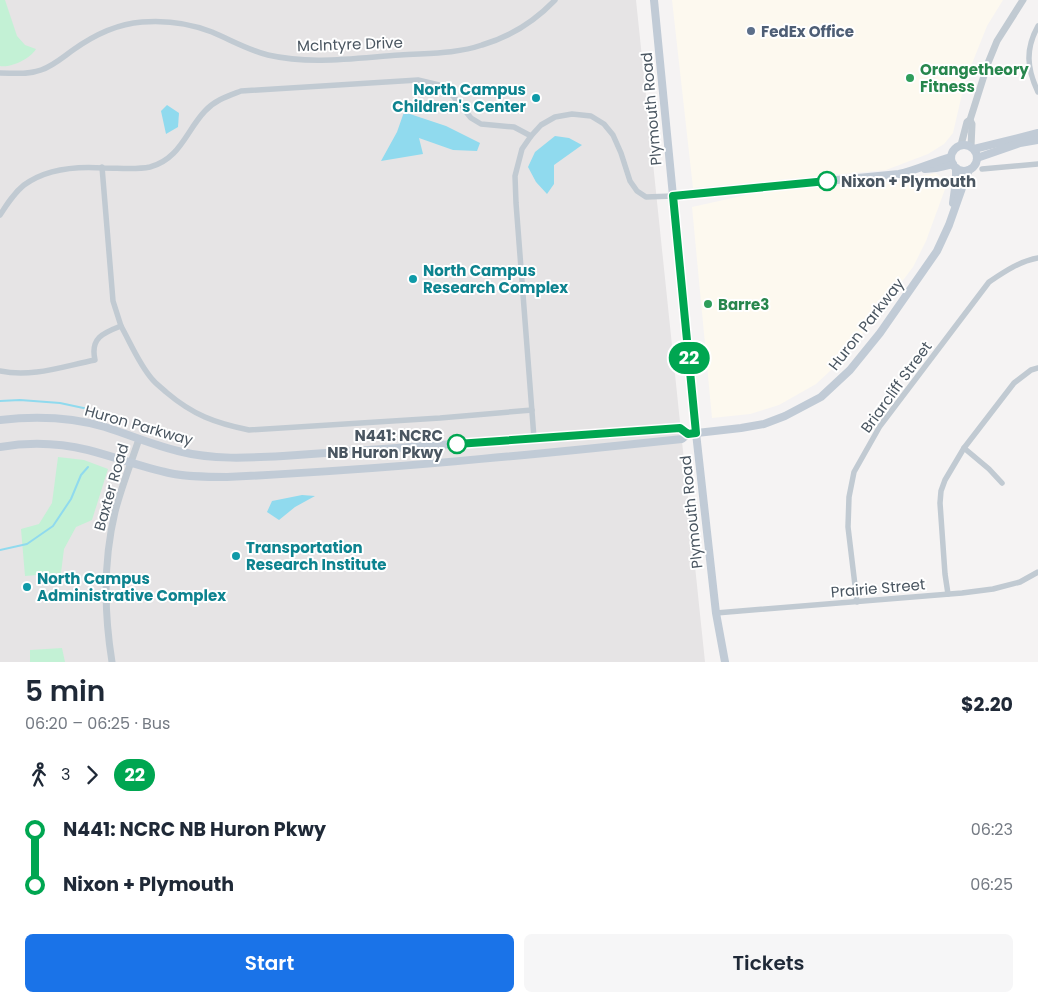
<!DOCTYPE html>
<html lang="en">
<head>
<meta charset="utf-8">
<style>
	:root { --surface:#fff; --page:#f6f6f7; --text:#1f2937; --muted:#747a83; --accent:#1a73e8 }
	body { margin:0; font-family:Poppins,sans-serif; background:var(--page); color:var(--text); height:100vh; display:flex; flex-direction:column; font-size:19px; white-space:nowrap }
	* { box-sizing:border-box; margin:0 }
	p { font-size:16px; color:var(--muted) }
	.icon { flex:none; width:28px; height:28px; fill:none; stroke:currentColor; stroke-width:2; stroke-linecap:round; stroke-linejoin:round }
	.map { position:relative; height:662px; overflow:hidden }
	.side { display:flex; flex-direction:column; background:var(--surface); flex:1 }
	.side>* { flex:none }
	.badge { padding:0 10px; border-radius:16px; font-size:18px; line-height:32px }
	.map>.badge { position:absolute; translate:-50% -50%; box-shadow:0 0 0 2px #fff }
	.legs { display:flex; align-items:center; gap:8px; height:55px; padding:0 25px; font-size:16px }
	.legs p { margin-inline-start:auto }
	.summary { display:flex; align-items:center; justify-content:space-between; height:85px; padding:0 25px }
	h1 { font-size:28px; font-weight:600; line-height:38px }
	.action { display:flex; gap:10px; margin-top:auto; padding:10px 25px }
	.action a { flex:1; height:58px; border-radius:8px; background:var(--accent); color:#fff; font-size:20px; font-weight:600; line-height:58px; text-align:center }
	.action a+a { background:var(--page); color:var(--text) }
	ul { padding:0 25px; list-style:none }
	li { display:flex; align-items:center; gap:18px; height:55px; font-size:19px }
	li i { display:grid; place-items:center; width:8px; height:100%; margin:0 6px; background:currentColor }
	li i::after { content:''; width:12px; height:12px; margin:-6px; border:4px solid; border-radius:50%; background:var(--surface) }
	li p { margin-inline-start:auto }
	li:first-child i { background:linear-gradient(#0000 50%,currentColor 0) }
	li:last-child i { background:linear-gradient(currentColor 50%,#0000 0) }
	.map>svg:first-child { display:block }
</style>
</head>
<body>
<div class="map">
<svg width="1038" height="662" viewBox="0 0 1038 662">
	<rect width="100%" height="100%" fill="#f5f3f3"/>
	<g fill="#fdf9ef">
		<path d="M 672,0 L 1003,0 L 987,26 L 965,81 L 953,133 L 944,144 L 928,154 L 886,170 L 693,188 Z"/>
		<path d="M 935,173 L 948,181 L 926,241 L 913,267 L 844,358 L 816,384 L 779,405 L 750,414 L 712,418 L 692,207 L 755,193 L 904,180 Z"/>
	</g>
	<path fill="#e6e4e5" d="M 0,0 L 636,0 L 705,662 L 0,662 Z"/>
	<g fill="#c3f1d5">
		<path d="M 0,0 L 5,0 L 17,36 L 25,45 L 36,49 C 30,59 11,68 0,66 Z"/>
		<path d="M 58,457 L 84,460 L 108,469 L 92,520 L 76,527 L 64,549 L 61,573 L 25,576 L 21,529 L 39,524 L 52,503 Z"/>
		<path d="M 62,648 L 65,662 L 30,662 L 30,650 Z"/>
	</g>
	<g fill="#90daee">
		<path d="M 167,105 L 179,113 L 178,127 L 166,134 L 161,111 Z"/>
		<path d="M 404,112 L 446,126 L 480,143 L 477,151 L 453,150 L 419,138 L 423,154 L 381,161 L 397,132 Z"/>
		<path d="M 555,136 L 569,138 L 582,145 L 554,165 L 554,184 L 547,194 L 536,182 L 528,167 L 535,152 Z"/>
		<path d="M 302,495 L 315,496 L 295,507 L 279,520 L 267,512 L 272,501 Z"/>
	</g>
	<g fill="none" stroke-linecap="round" stroke-linejoin="round">
		<g stroke="#90daee" stroke-width="2">
			<path d="M 0,401 L 20,400 L 60,403 L 88,409 L 101,418"/>
			<path d="M 0,550 L 27,544 L 53,526 L 71,499 L 81,475 L 88,467"/>
		</g>
		<g stroke="#c1cad2" stroke-width="5.5">
			<path d="M 1038,26 C 1025,49 1027,69 1038,92"/>
			<path d="M 0,73 C 14,73 28,75 41,70 C 53,66 63,57 73,50 C 94,35 116,24 142,22 C 167,20 189,23 212,32 C 231,40 248,50 268,55 C 311,65 356,58 400,55 C 427,53 456,54 482,45 C 509,37 535,21 555,0"/>
			<path d="M 102,167 L 113,301 L 121,326"/>
			<path d="M 982,169 L 1038,164"/>
			<path d="M 0,215 C 7,204 14,193 24,185 C 47,168 77,166 104,168 C 119,168 136,170 150,167 C 180,159 186,131 205,111 C 215,100 228,96 241,91 L 418,80 L 439,85 L 453,96 L 471,118 L 481,124 L 514,127 L 531,136"/>
			<path d="M 0,371 C 32,378 64,366 95,360 C 90,338 103,333 121,326 C 131,344 139,364 152,379 C 156,384 162,388 166,392 C 193,415 215,423 249,430 L 440,418 L 532,410"/>
			<path d="M 534,438 L 516,203 L 515,176 L 522,149 L 531,136 L 541,125 L 555,117 L 572,114 L 591,116 L 604,124 L 613,135 L 621,153 L 630,181 L 637,191 L 646,197 L 673,196"/>
			<path d="M 964,448 L 989,469 L 1002,483"/>
			<path d="M 948,594 L 945,574 L 940,503 L 941,491 L 945,480 L 964,448 L 1014,383 L 1031,370 L 1038,368"/>
			<path d="M 857,602 L 848,527 L 849,497 L 854,472 L 880,426 L 989,282 C 1004,272 1020,261 1038,258"/>
			<path d="M 716,613 L 962,593 L 993,589 L 1020,582 L 1038,572"/>
		</g>
		<g stroke="#c1cad2" stroke-width="7">
			<path d="M 970,120 L 972,124 L 971,147"/>
			<path d="M 961,145 L 967,122 L 970,120 L 988,63 L 997,41 L 1023,0"/>
			<path d="M 112,662 C 104,612 103,562 115,512 C 121,488 131,463 139,439"/>
		</g>
		<g stroke="#c1cbd6" stroke-width="8">
			<path d="M 654,0 L 696,433 L 716,613 L 725,662"/>
			<circle cx="964" cy="158" r="13"/>
			<path d="M 974,149 L 1038,133"/>
			<path d="M 977,158 L 1020,143 L 1038,140"/>
			<path d="M 925,169 L 936,168 L 953,164"/>
			<path d="M 673,196 L 899,174 C 917,170 933,162 951,157"/>
			<path d="M 953,203 L 956,181 L 956,168"/>
			<path d="M 0,420 C 35,416 71,417 105,427 C 130,435 153,445 178,451 C 213,460 248,458 283,456 L 680,428 L 688,434"/>
			<path d="M 0,447 C 29,442 59,443 88,450 C 115,457 142,467 169,473 C 188,477 207,477 227,477 C 379,470 531,455 682,439 L 688,434 L 741,428 L 764,424 L 785,416 L 821,397 L 850,370 L 880,333 L 937,251 L 949,225 L 961,191 L 964,181 L 969,170"/>
		</g>
	</g>
	<g fill="none" stroke-linecap="round" stroke-linejoin="round">
		<defs>
			<path id="line-1" d="M 457,444 L 680,428 L 688,434 L 696,433 L 673,196 L 827,181"/>
		</defs>
		<use href="#line-1" stroke="#fff" stroke-width="11"/>
		<use href="#line-1" stroke="#00a651" stroke-width="8"/>
	</g>
	<circle fill="#5c6f8a" stroke="#fff" stroke-width="2" cx="751" cy="31" r="5"/>
	<g fill="#2e9e5b" stroke="#fff" stroke-width="2">
		<circle cx="910" cy="78" r="5"/>
		<circle cx="708" cy="304" r="5"/>
	</g>
	<g fill="#0f9aa8" stroke="#fff" stroke-width="2">
		<circle cx="536" cy="98" r="5"/>
		<circle cx="413" cy="279" r="5"/>
		<circle cx="236" cy="556" r="5"/>
		<circle cx="27" cy="587" r="5"/>
	</g>
	<g fill="#fff" stroke="#00a651" stroke-width="2.5">
		<circle cx="827" cy="181" r="9"/>
		<circle cx="457" cy="444" r="9"/>
	</g>
	<g text-anchor="middle" dominant-baseline="central" stroke-width="4" stroke-linejoin="round" paint-order="stroke">
		<g font-size="15" font-weight="bold" fill="#4e5e75" stroke="#fff" text-anchor="start">
			<text x="761" y="31">FedEx Office</text>
		</g>
		<g font-size="15" fill="#4a5661" stroke="#fff">
			<text transform="translate(350 44) rotate(-2)">McIntyre Drive</text>
			<text transform="translate(651 109) rotate(-95)">Plymouth Road</text>
			<text transform="translate(866 324) rotate(-52)">Huron Parkway</text>
			<text transform="translate(896 387) rotate(-54)">Briarcliff Street</text>
			<text transform="translate(139 425) rotate(16)">Huron Parkway</text>
			<text transform="translate(111 487) rotate(-74)">Baxter Road</text>
			<text transform="translate(691 512) rotate(-96)">Plymouth Road</text>
			<text transform="translate(878 588) rotate(-5)">Prairie Street</text>
		</g>
		<g font-size="15" font-weight="bold" fill="#27864d" stroke="#fff" text-anchor="start">
			<text x="920" y="69">Orangetheory<tspan x="920" dy="17">Fitness</tspan></text>
			<text x="718" y="304">Barre3</text>
		</g>
		<g font-size="15" font-weight="bold" fill="#0d838f" stroke="#fff" text-anchor="start">
			<text x="526" y="89" text-anchor="end">North Campus<tspan x="526" dy="17">Children's Center</tspan></text>
			<text x="423" y="270">North Campus<tspan x="423" dy="17">Research Complex</tspan></text>
			<text x="246" y="547">Transportation<tspan x="246" dy="17">Research Institute</tspan></text>
			<text x="37" y="578">North Campus<tspan x="37" dy="17">Administrative Complex</tspan></text>
		</g>
		<g font-size="15" font-weight="bold" fill="#4a5661" stroke="#fff" text-anchor="start">
			<text x="841" y="181">Nixon + Plymouth</text>
			<text x="443" y="435" text-anchor="end">N441: NCRC<tspan x="443" dy="17">NB Huron Pkwy</tspan></text>
		</g>
	</g>
</svg>
<b class="badge" style="left:689px;top:358px;background:#00a651;color:#fff">22</b>
</div>
<section class="side">
<div class="summary"><div><h1>5 min</h1><p>06:20 – 06:25 · Bus</p></div><b>$2.20</b></div>
<div class="legs"><svg class="icon" aria-label="walk" viewBox="0 0 24 24"><circle cx="13" cy="4" r="2"/><path d="M13 8l-2 6 4 7M11 14l-3 7M7 12l3-4h3l4 4"/></svg>3<svg class="icon" aria-label="forward" viewBox="0 0 24 24"><path d="M9 5l7 7-7 7"/></svg><b class="badge" style="background:#00a651;color:#fff">22</b></div>
<ul>
<li><i style="color:#00a651"></i><b>N441: NCRC NB Huron Pkwy</b><p>06:23</p></li>
<li><i style="color:#00a651"></i><b>Nixon + Plymouth</b><p>06:25</p></li>
</ul>
<div class="action"><a>Start</a><a>Tickets</a></div>
</section>
</body>
</html>
